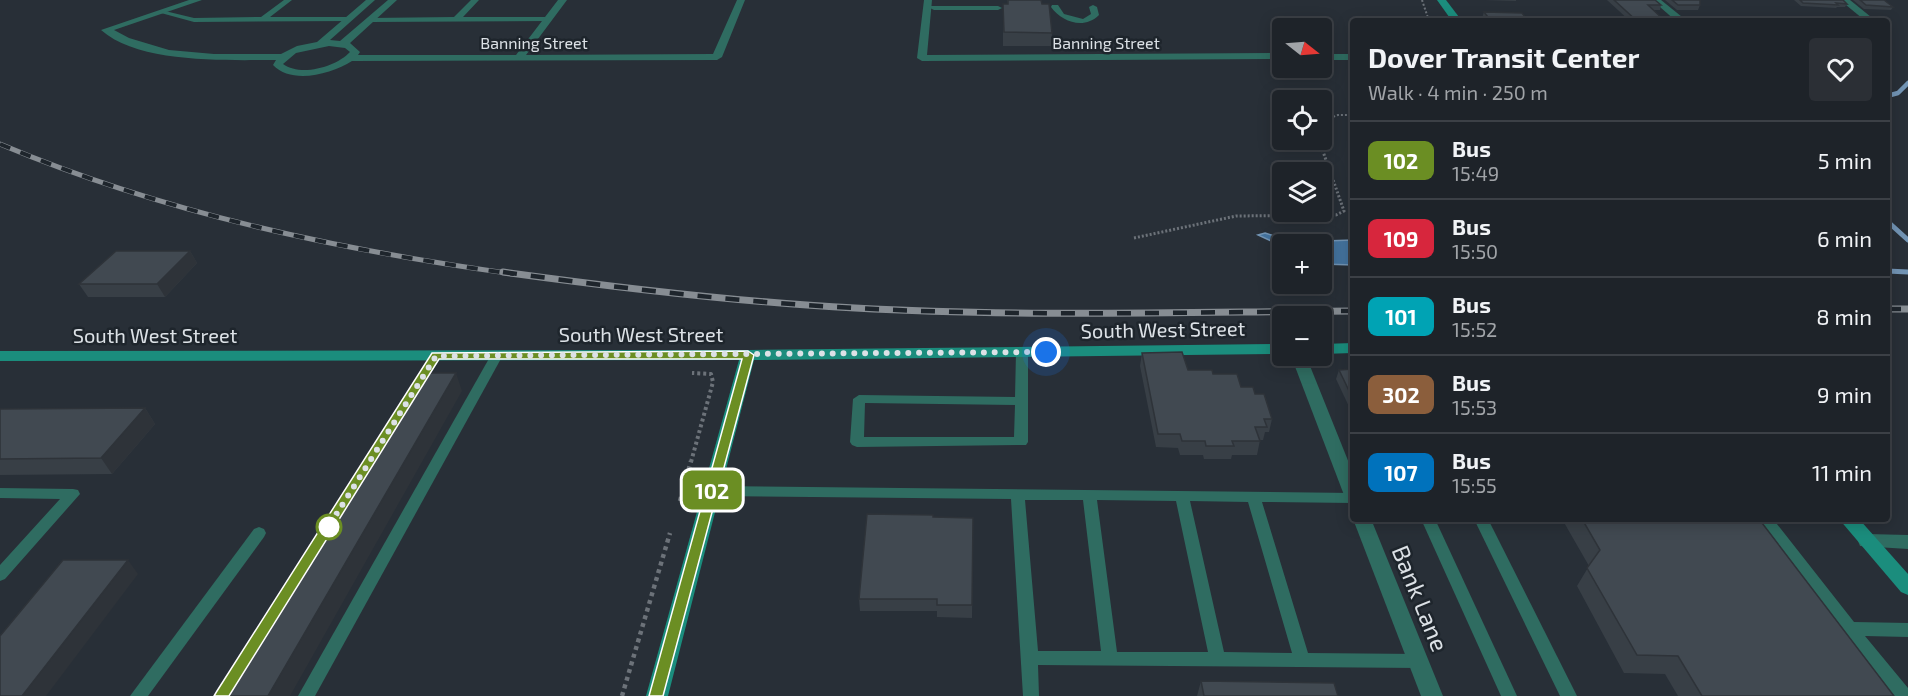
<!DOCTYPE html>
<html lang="en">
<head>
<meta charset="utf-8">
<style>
	:root { --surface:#1e2329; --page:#2b2f35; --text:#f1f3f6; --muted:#a1a4a8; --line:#3c4046 }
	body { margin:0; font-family:"Exo 2",sans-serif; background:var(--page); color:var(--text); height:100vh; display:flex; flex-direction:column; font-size:22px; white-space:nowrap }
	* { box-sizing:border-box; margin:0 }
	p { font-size:20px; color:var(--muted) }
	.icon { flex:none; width:33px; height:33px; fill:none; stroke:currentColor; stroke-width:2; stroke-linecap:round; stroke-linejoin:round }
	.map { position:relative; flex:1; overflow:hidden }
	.panel { position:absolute; left:1350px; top:18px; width:540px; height:504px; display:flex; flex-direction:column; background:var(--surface); border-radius:6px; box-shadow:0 3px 15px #0003,0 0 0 2px var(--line) }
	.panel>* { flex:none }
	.badge { padding:0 12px; border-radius:9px; font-size:21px; line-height:39px }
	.needle { width:39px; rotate:107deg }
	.controls { position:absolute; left:1272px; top:18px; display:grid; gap:12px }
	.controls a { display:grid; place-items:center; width:60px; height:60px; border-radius:6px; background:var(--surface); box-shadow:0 3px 15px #0003,0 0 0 2px var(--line); font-size:30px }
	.you { position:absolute; width:30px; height:30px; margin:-15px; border:4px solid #fff; border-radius:50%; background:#1a73e8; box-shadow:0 0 0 9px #1a73e833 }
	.map>.badge { position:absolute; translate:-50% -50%; box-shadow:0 0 0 3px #fff }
	.round { display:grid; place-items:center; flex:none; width:63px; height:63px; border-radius:6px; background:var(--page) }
	.headline { display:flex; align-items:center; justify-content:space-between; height:102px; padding:0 18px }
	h1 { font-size:28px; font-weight:700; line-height:45px }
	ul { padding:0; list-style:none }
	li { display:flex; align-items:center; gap:18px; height:78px; padding:0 18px; border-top:2px solid var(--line) }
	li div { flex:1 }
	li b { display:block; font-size:22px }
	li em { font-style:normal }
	li .badge { min-width:66px; font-weight:700; text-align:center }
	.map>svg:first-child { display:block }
</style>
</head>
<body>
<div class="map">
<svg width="1908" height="696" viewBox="0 0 1908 696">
	<rect width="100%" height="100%" fill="#282f37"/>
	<path fill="#44739e" stroke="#7294b4" stroke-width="1.5" d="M 1265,233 L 1294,242 L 1353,240 L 1353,265 L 1322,264 L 1322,244 L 1282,246 L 1258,235 Z"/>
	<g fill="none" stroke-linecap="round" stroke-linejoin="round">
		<path stroke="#7294b4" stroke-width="4.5" d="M 1887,96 L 1898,93 L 1908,83"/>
		<g stroke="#7294b4" stroke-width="5">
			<path d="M 1887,221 L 1908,240"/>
			<path d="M 1887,271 L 1908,272"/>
		</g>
		<g stroke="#6c7279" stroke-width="2" stroke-dasharray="2 2" stroke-linecap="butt">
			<path d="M 1422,0 L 1429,21"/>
			<path d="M 1322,121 L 1338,115 L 1353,115"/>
		</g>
		<path stroke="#6c7279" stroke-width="3" stroke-dasharray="2 2" stroke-linecap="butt" d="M 1134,238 L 1236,216 L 1336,215 L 1344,211 L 1319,140"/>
		<path stroke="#6c7279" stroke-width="4" stroke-dasharray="3 3" stroke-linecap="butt" d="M 691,462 L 713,382 L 711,374 L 692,373"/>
		<g stroke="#6c7279" stroke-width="4.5" stroke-dasharray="4 4" stroke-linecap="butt">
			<path d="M 680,501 L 691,461"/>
			<path d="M 622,696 L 670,533"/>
		</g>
		<g fill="#2f6c61" fill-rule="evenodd">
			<path d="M 284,0 L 292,0 L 270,17 L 349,17 L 353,19 L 349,21 L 194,22 L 161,13 L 165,11 L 194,18 L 261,17 Z"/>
			<path d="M 471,0 L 479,0 L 463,17 L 548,17 L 552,19 L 548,21 L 370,22 L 366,20 L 370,18 L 454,17 Z"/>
			<path d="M 1052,5 L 1058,5 L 1064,14 L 1083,19 L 1091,14 L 1089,7 L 1093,5 L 1097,7 L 1099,15 C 1084,30 1062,22 1051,7 Z"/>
			<path d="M 931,6 L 998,6 L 1002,8 L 998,10 L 934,10 L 930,8 Z"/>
			<path d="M 1022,348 L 1028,352 L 1028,442 L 1026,445 L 857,447 L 852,445 L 850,442 L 853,399 L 859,395 L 1015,397 L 1016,352 ZM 865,403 L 1015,405 L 1014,437 L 864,437 Z"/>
			<path d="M 497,351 L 503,355 L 315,696 L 298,696 L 491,355 Z"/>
			<path d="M 436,352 L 442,356 L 420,390 L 412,390 L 410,387 L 412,384 L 432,353 Z"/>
			<path d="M 711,486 L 1353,493 L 1353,503 L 1262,502 L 1308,653 L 1418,654 L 1424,656 L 1426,661 L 1424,666 L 1418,668 L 1038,665 L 1039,696 L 1023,696 L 1011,499 L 711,496 L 706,495 L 704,491 L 706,487 ZM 1025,500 L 1083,500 L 1101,651 L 1038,651 ZM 1097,500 L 1176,501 L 1208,652 L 1117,652 ZM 1190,501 L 1248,502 L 1292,653 L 1224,652 Z"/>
			<path d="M 0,488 L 73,489 L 78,490 L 80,494 L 5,579 L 0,581 L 0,565 L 60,499 L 0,498 Z"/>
			<path d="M 1421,519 L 1435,519 L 1517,696 L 1501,696 Z"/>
			<path d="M 1474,519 L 1488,519 L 1577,696 L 1560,696 Z"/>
			<path d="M 1758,519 L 1773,519 L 1854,622 L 1908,623 L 1908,637 L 1865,636 L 1908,688 L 1908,696 L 1894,696 Z"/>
			<path d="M 259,527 L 264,529 L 266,533 L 264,537 L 148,696 L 130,696 L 254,529 Z"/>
		</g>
		<g fill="#2f6c61" fill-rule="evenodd">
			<path d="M 189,0 L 202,0 L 114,30 L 129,38 L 169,50 L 214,54 L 281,54 L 297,46 L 317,42 L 366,0 L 375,0 L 330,40 L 340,41 L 388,0 L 397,0 L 350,43 L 360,52 L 358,55 L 516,55 L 558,0 L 567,0 L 526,55 L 713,54 L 737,0 L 745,0 L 722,57 L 717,60 L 352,61 C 331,74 292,85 273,65 L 276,60 C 228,60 139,64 101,30 ZM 329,46 L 345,48 L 350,52 C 336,67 301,77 283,64 L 296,53 Z"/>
			<path d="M 924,0 L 932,0 L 927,55 L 1282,53 L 1282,59 L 922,61 L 917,58 Z"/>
			<path d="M 1652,0 L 1661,0 L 1687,21 L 1676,21 Z"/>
			<path d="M 1840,0 L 1850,0 L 1871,17 L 1863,19 Z"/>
			<rect x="1322" y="54" width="31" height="6"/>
			<path d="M 1291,356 L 1306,356 L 1353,473 L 1353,502 L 1347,500 L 1344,495 Z"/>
			<path d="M 1353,519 L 1371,519 L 1443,696 L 1421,696 Z"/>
			<path d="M 1867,534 L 1908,535 L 1908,549 L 1860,546 L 1858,541 L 1860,536 Z"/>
		</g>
		<g fill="#1b8d7d" fill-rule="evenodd">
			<path d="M 1437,0 L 1446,0 L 1462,21 L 1452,21 Z"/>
			<path d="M 1353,343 L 1353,353 L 1322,354 L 1322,344 Z"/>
			<path d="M 1282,344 L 1282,354 L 754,360 L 668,696 L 646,696 L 739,360 L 0,361 L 0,351 L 748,350 Z"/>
			<path d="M 1839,519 L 1859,519 L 1908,574 L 1908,595 L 1901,592 Z"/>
		</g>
		<defs>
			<path id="rail-far1" d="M 0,144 C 164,213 339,250 514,274"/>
			<g id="rail">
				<path d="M 503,272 C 620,288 737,302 855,308 C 1020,317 1187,312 1353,311"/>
				<path d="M 1887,309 L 1908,309"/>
			</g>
		</defs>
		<use href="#rail-far1" stroke="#878d93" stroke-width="5"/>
		<use href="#rail" stroke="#878d93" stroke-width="7"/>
		<use href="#rail-far1" stroke="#1e252c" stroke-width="4" stroke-dasharray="11" stroke-linecap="butt"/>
		<use href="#rail" stroke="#1e252c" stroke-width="4.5" stroke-dasharray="14" stroke-linecap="butt"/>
	</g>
	<g fill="#383f46">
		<path d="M 1007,0 L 1041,0 L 1042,4 L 1052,33 L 1051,46 L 1003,46 L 1003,4 L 1008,4 Z"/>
		<path d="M 1484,0 L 1516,0 L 1516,1 Z"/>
		<path d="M 1607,0 L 1655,0 L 1661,5 L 1660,10 L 1652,10 L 1665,21 L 1630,21 Z"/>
		<path d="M 1665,0 L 1700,0 L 1700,5 L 1698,10 L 1677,10 Z"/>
		<path d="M 1794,0 L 1843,0 L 1847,4 L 1845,7 L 1837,7 L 1836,8 L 1801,6 Z"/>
		<path d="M 1853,0 L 1884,0 L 1893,7 L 1891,10 L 1864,9 Z"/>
		<path d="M 1484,12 L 1528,21 L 1485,21 L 1482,18 Z"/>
		<path d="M 190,251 L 197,263 L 165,297 L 88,297 L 79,284 Z"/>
		<path d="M 1142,353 L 1188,370 L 1213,374 L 1255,394 L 1272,419 L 1269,432 L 1265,432 L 1263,440 L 1260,440 L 1257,455 L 1232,455 L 1231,459 L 1204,459 L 1203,455 L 1180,455 L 1178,448 L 1156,447 L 1140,366 Z"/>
		<path d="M 1353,369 L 1353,413 L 1352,413 L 1336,379 L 1339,370 Z"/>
		<path d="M 145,408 L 155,424 L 112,474 L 0,475 L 0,409 Z"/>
		<path d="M 933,517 L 973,518 L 972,618 L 937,617 L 937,611 L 860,611 L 859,599 Z"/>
		<path d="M 1562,519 L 1759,519 L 1894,696 L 1678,696 L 1665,674 L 1624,673 L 1577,586 L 1589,566 Z"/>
		<path d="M 1201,681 L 1338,696 L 1197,696 Z"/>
	</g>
	<g fill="#2e3339">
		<path d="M 190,251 L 197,263 L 165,297 L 157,284 Z"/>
		<path d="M 456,373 L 462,391 L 290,696 L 268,696 Z"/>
		<path d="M 145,408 L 155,424 L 112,474 L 101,458 Z"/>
		<path d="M 128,560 L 138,574 L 46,696 L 22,696 Z"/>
	</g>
	<g fill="#414951" stroke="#2e3339" stroke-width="1.5">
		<path d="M 1008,0 L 1041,0 L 1042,4 L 1049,4 L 1052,33 L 1004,32 L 1003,4 L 1008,4 Z"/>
		<path d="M 1614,0 L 1655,0 L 1661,5 L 1648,5 L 1665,21 L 1637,21 Z"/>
		<path d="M 1672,0 L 1700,0 L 1700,5 L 1678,5 Z"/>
		<path d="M 1800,0 L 1843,0 L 1847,4 L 1836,3 L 1838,5 L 1803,3 Z"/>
		<path d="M 1860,0 L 1884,0 L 1893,7 L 1866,5 Z"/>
		<path d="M 1484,12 L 1522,13 L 1528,21 L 1491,21 Z"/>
		<path d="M 116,251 L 190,251 L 157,284 L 79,284 Z"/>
		<path d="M 1182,352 L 1188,370 L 1212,370 L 1213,374 L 1237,374 L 1241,387 L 1253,387 L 1255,394 L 1264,394 L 1272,419 L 1264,419 L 1267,427 L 1255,427 L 1260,441 L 1232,441 L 1234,446 L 1206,446 L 1205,441 L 1182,441 L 1180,434 L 1158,434 L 1142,353 Z"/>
		<path d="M 1353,369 L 1353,399 L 1339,370 Z"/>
		<path d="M 419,373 L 456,373 L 268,696 L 214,696 Z"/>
		<path d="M 145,408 L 101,458 L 0,459 L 0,409 Z"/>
		<path d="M 867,514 L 933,515 L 933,517 L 973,518 L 972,605 L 937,605 L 937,599 L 859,599 Z"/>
		<path d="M 1582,519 L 1759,519 L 1894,696 L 1702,696 L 1678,656 L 1637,655 L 1587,568 L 1600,550 Z"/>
		<path d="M 63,560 L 128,560 L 22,696 L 0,696 L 0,636 Z"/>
		<path d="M 1201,681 L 1334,683 L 1338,696 L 1204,696 Z"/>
	</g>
	<path fill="#6b8e23" stroke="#fff" stroke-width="1.5" d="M 748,351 L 754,355 L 663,696 L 649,696 L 742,359 L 439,359 L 229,696 L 214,696 L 217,691 L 432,353 Z"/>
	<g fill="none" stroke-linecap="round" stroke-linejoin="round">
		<path stroke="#dce1e6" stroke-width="6" stroke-dasharray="0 10.8" d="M 329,527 L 324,534 L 436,356 L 1046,352"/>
	</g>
	<circle fill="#fff" stroke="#6b8e23" stroke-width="3" cx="329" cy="527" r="12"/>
	<g text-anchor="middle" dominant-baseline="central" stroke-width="5" stroke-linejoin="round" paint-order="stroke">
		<g font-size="16" fill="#dce1e6" stroke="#1e252c">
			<text x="534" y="42">Banning Street</text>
			<text x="1106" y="42">Banning Street</text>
		</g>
		<g font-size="20" fill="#dce1e6" stroke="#1e252c">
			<text transform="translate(1163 329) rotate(-1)">South West Street</text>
			<text x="641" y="334">South West Street</text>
			<text x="155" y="335">South West Street</text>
		</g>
		<g font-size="24" fill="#dce1e6" stroke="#1e252c">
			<text transform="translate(1421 598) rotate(68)">Bank Lane</text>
		</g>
	</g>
</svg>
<div class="controls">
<a><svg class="needle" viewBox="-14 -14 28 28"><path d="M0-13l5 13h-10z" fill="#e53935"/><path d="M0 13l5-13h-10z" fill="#a1a4a8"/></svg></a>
<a><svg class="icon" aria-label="locate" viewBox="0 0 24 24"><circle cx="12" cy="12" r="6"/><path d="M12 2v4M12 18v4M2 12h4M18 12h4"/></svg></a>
<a><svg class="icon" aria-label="layers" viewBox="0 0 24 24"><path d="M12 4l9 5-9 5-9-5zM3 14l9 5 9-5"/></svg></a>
<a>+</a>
<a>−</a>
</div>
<div class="you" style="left:1046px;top:352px"></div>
<b class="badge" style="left:712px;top:490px;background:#6b8e23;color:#fff">102</b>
<section class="panel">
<div class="headline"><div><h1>Dover Transit Center</h1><p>Walk · 4 min · 250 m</p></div><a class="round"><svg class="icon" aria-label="heart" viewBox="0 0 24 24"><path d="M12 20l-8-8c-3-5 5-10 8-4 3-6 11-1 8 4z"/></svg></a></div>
<ul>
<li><span class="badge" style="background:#6b8e23;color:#fff">102</span><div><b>Bus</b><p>15:49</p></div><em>5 min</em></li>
<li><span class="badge" style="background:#d7263d;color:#fff">109</span><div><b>Bus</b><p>15:50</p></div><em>6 min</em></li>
<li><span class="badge" style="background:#00a3b4;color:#fff">101</span><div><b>Bus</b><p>15:52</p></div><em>8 min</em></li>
<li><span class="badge" style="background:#8b5e3c;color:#fff">302</span><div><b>Bus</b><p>15:53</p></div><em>9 min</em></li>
<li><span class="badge" style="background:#0072bc;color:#fff">107</span><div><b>Bus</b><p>15:55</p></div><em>11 min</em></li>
</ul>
</section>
</div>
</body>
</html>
